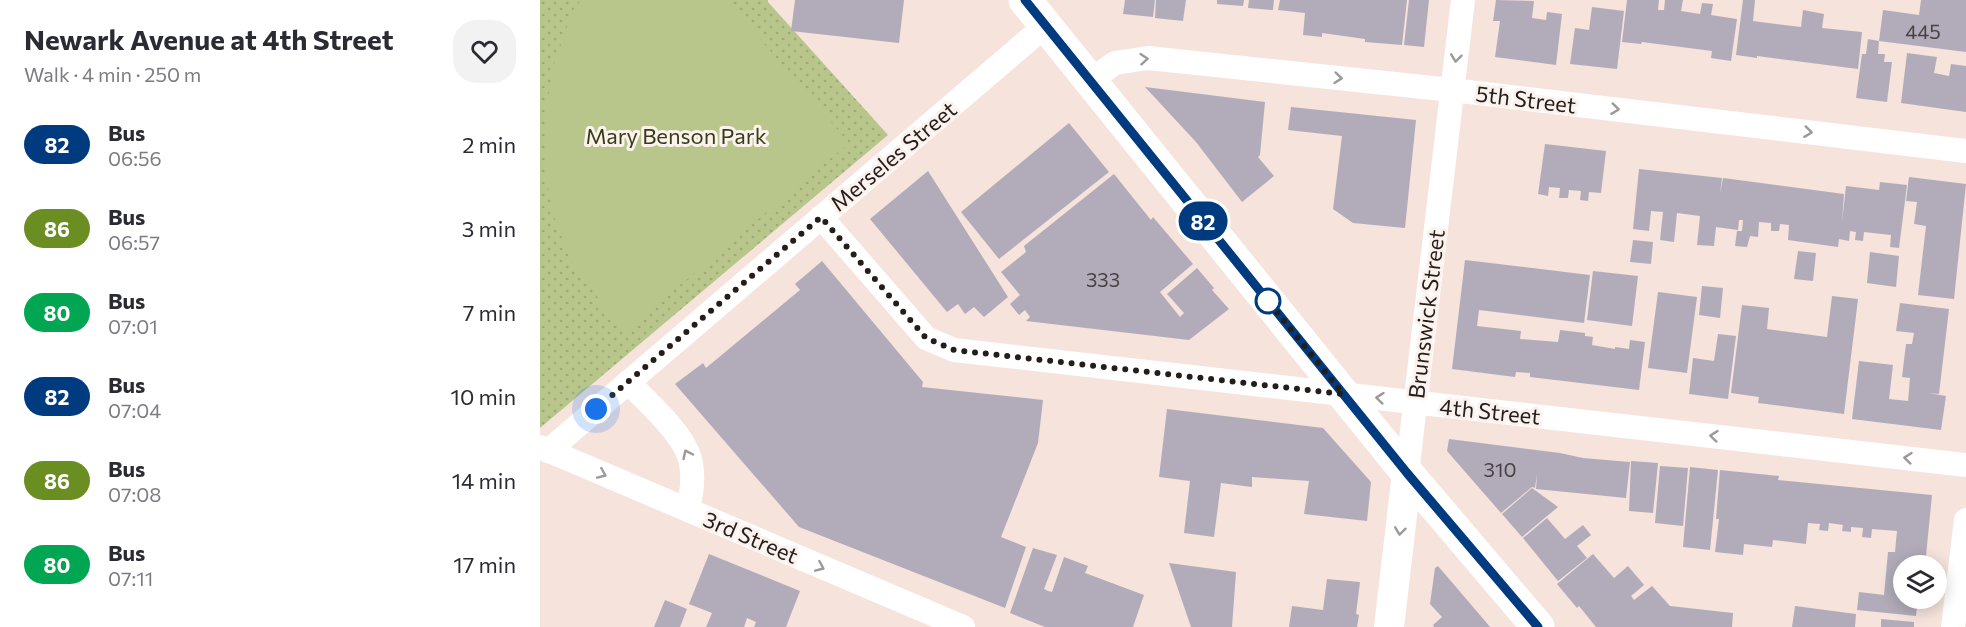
<!DOCTYPE html>
<html lang="en">
<head>
<meta charset="utf-8">
<style>
	:root { --surface:#fff; --page:#f2f2f3; --text:#2b2b33; --muted:#7c7c81 }
	body { margin:0; font-family:Commissioner,sans-serif; background:var(--page); color:var(--text); height:100vh; display:flex; flex-direction:column; font-size:22px; white-space:nowrap }
	* { box-sizing:border-box; margin:0 }
	p { font-size:20px; color:var(--muted) }
	.icon { flex:none; width:33px; height:33px; fill:none; stroke:currentColor; stroke-width:2; stroke-linecap:round; stroke-linejoin:round }
	.map { position:relative; flex:1; overflow:hidden }
	.side { display:flex; flex-direction:column; background:var(--surface); width:540px }
	.side>* { flex:none }
	.badge { padding:0 12px; border-radius:20px; font-size:21px; line-height:39px }
	.controls { position:absolute; left:1353px; top:555px; display:grid; gap:12px }
	.controls a { display:grid; place-items:center; width:54px; height:54px; border-radius:50%; background:var(--surface); box-shadow:0 3px 15px #0003; font-size:30px }
	.you { position:absolute; width:30px; height:30px; margin:-15px; border:4px solid #fff; border-radius:50%; background:#1a73e8; box-shadow:0 0 0 9px #1a73e833 }
	.map>.badge { position:absolute; translate:-50% -50%; box-shadow:0 0 0 3px #fff }
	.round { display:grid; place-items:center; flex:none; width:63px; height:63px; border-radius:24px; background:var(--page) }
	.summary { display:flex; align-items:center; justify-content:space-between; height:102px; padding:0 24px }
	h1 { font-size:28px; font-weight:700; line-height:45px }
	ul { padding:0; list-style:none }
	li { display:flex; align-items:center; gap:18px; height:84px; padding:0 24px }
	li div { flex:1 }
	li b { display:block; font-size:22px }
	li em { font-style:normal }
	li .badge { min-width:66px; font-weight:700; text-align:center }
	main { display:flex; flex:1; min-height:0 }
	.map>svg:first-child { display:block }
</style>
</head>
<body>
<main>
<section class="side">
<div class="summary"><div><h1>Newark Avenue at 4th Street</h1><p>Walk · 4 min · 250 m</p></div><a class="round"><svg class="icon" aria-label="heart" viewBox="0 0 24 24"><path d="M12 20l-8-8c-3-5 5-10 8-4 3-6 11-1 8 4z"/></svg></a></div>
<ul>
<li><span class="badge" style="background:#003b80;color:#fff">82</span><div><b>Bus</b><p>06:56</p></div><em>2 min</em></li>
<li><span class="badge" style="background:#6b8e23;color:#fff">86</span><div><b>Bus</b><p>06:57</p></div><em>3 min</em></li>
<li><span class="badge" style="background:#00a651;color:#fff">80</span><div><b>Bus</b><p>07:01</p></div><em>7 min</em></li>
<li><span class="badge" style="background:#003b80;color:#fff">82</span><div><b>Bus</b><p>07:04</p></div><em>10 min</em></li>
<li><span class="badge" style="background:#6b8e23;color:#fff">86</span><div><b>Bus</b><p>07:08</p></div><em>14 min</em></li>
<li><span class="badge" style="background:#00a651;color:#fff">80</span><div><b>Bus</b><p>07:11</p></div><em>17 min</em></li>
</ul>
</section>
<div class="map">
<svg width="1426" height="627" viewBox="0 0 1426 627">
	<defs>
		<pattern id="park-dots" width="8" height="8" patternUnits="userSpaceOnUse" patternTransform="scale(1.5)"><rect width="8" height="8" fill="#b8c68b"/><path d="M2 2h.1M6 6h.1" fill="none" stroke="#9eaa77" stroke-width="1.8" stroke-linecap="round"/></pattern>
	</defs>
	<rect width="100%" height="100%" fill="#f5e3dc"/>
	<path fill="url(#park-dots)" d="M 0,0 L 228,0 L 228,2 L 348,135 L 0,428 Z"/>
	<path fill="#b8c68b" d="M 41,0 L 187,0 L 309,143 L 83,333 L 29,257 L 13,214 L 5,170 L 5,115 L 14,64 L 33,10 Z"/>
	<g fill="#b2acba">
		<path d="M 255,0 L 364,0 L 359,43 L 251,31 Z"/>
		<path d="M 585,0 L 615,0 L 613,17 L 583,14 Z"/>
		<path d="M 616,0 L 646,0 L 643,21 L 615,18 Z"/>
		<path d="M 677,0 L 704,0 L 703,6 L 677,4 Z"/>
		<path d="M 709,0 L 734,0 L 733,10 L 708,8 Z"/>
		<path d="M 740,0 L 829,0 L 829,7 L 829,0 L 867,0 L 862,45 L 825,42 L 825,39 L 782,33 L 782,37 L 763,35 L 765,13 L 738,10 Z"/>
		<path d="M 869,0 L 889,0 L 884,47 L 864,45 Z"/>
		<path d="M 956,0 L 994,1 L 992,18 L 1006,20 L 1007,12 L 1022,14 L 1016,65 L 955,57 L 960,21 L 953,21 Z"/>
		<path d="M 1087,0 L 1119,0 L 1118,10 L 1124,10 L 1125,0 L 1143,0 L 1141,11 L 1160,14 L 1162,3 L 1173,4 L 1171,15 L 1197,19 L 1191,61 L 1171,58 L 1172,51 L 1102,42 L 1101,44 L 1082,42 Z"/>
		<path d="M 1203,0 L 1215,0 L 1213,21 L 1261,27 L 1263,10 L 1284,14 L 1282,28 L 1322,32 L 1318,69 L 1217,56 L 1217,58 L 1196,55 Z"/>
		<path d="M 1381,0 L 1426,0 L 1426,52 L 1339,41 L 1343,10 L 1379,15 Z"/>
		<path d="M 1052,7 L 1084,11 L 1077,69 L 1030,64 L 1035,28 L 1049,30 Z"/>
		<path d="M 1328,39 L 1339,41 L 1338,54 L 1345,54 L 1344,62 L 1352,62 L 1347,102 L 1316,98 L 1322,54 L 1326,54 Z"/>
		<path d="M 1367,53 L 1397,57 L 1394,73 L 1409,76 L 1411,64 L 1426,66 L 1426,112 L 1361,103 Z"/>
		<path d="M 605,87 L 725,102 L 720,155 L 718,157 L 734,176 L 702,202 L 656,142 Z"/>
		<path d="M 751,107 L 876,120 L 865,228 L 813,223 L 793,209 L 802,136 L 748,130 Z"/>
		<path d="M 529,123 L 569,172 L 459,259 L 421,212 Z"/>
		<path d="M 1005,144 L 1066,151 L 1061,193 L 1049,192 L 1048,201 L 1040,200 L 1041,191 L 1029,190 L 1028,198 L 1019,198 L 1020,188 L 1009,187 L 1008,196 L 998,194 Z"/>
		<path d="M 1099,169 L 1182,178 L 1180,194 L 1183,178 L 1304,194 L 1302,222 L 1306,186 L 1339,190 L 1340,182 L 1367,185 L 1359,248 L 1350,247 L 1351,235 L 1324,232 L 1323,241 L 1315,240 L 1316,232 L 1310,231 L 1309,241 L 1299,239 L 1298,247 L 1248,240 L 1249,225 L 1240,224 L 1239,231 L 1231,231 L 1231,223 L 1219,222 L 1218,237 L 1210,236 L 1207,247 L 1195,246 L 1197,231 L 1202,231 L 1203,220 L 1199,220 L 1198,230 L 1176,227 L 1174,246 L 1157,245 L 1160,216 L 1137,213 L 1134,242 L 1120,240 L 1123,212 L 1111,211 L 1109,231 L 1093,229 Z"/>
		<path d="M 388,171 L 468,297 L 444,317 L 434,307 L 425,314 L 418,304 L 407,312 L 330,219 Z"/>
		<path d="M 574,174 L 611,220 L 613,217 L 653,264 L 620,292 L 640,317 L 644,313 L 627,294 L 657,268 L 674,288 L 672,290 L 689,309 L 649,340 L 486,321 L 490,317 L 485,310 L 479,315 L 470,304 L 480,295 L 461,272 L 486,252 L 484,246 Z"/>
		<path d="M 1369,177 L 1426,184 L 1414,299 L 1378,295 L 1386,226 L 1374,224 L 1377,202 L 1366,201 Z"/>
		<path d="M 1093,240 L 1113,242 L 1111,264 L 1090,262 Z"/>
		<path d="M 1258,251 L 1276,253 L 1273,281 L 1254,279 Z"/>
		<path d="M 1330,252 L 1359,256 L 1356,287 L 1327,283 Z"/>
		<path d="M 925,260 L 1050,275 L 1044,323 L 939,310 L 937,326 L 981,331 L 980,339 L 1018,342 L 1020,330 L 1045,333 L 1045,336 L 1053,337 L 1052,345 L 1075,349 L 1075,347 L 1089,349 L 1090,340 L 1105,342 L 1099,390 L 990,377 L 990,373 L 976,372 L 975,377 L 912,369 Z"/>
		<path d="M 282,261 L 383,382 L 382,387 L 503,400 L 498,443 L 461,537 L 486,547 L 465,608 L 259,527 L 135,384 L 163,363 L 166,368 L 260,290 L 255,284 Z"/>
		<path d="M 1053,271 L 1098,276 L 1092,326 L 1047,320 Z"/>
		<path d="M 1162,286 L 1183,288 L 1180,318 L 1159,315 Z"/>
		<path d="M 1118,292 L 1157,297 L 1147,373 L 1108,368 Z"/>
		<path d="M 1292,296 L 1318,299 L 1304,414 L 1218,403 L 1219,397 L 1191,393 L 1202,305 L 1229,308 L 1227,329 L 1287,337 Z"/>
		<path d="M 1360,303 L 1409,309 L 1399,394 L 1388,393 L 1406,396 L 1401,430 L 1312,419 L 1319,361 L 1353,365 L 1349,399 L 1368,401 L 1370,378 L 1362,377 L 1366,344 L 1372,344 L 1374,333 L 1356,331 Z"/>
		<path d="M 1178,334 L 1196,336 L 1188,399 L 1149,394 L 1153,358 L 1174,361 Z"/>
		<path d="M 627,409 L 783,428 L 831,482 L 827,521 L 764,514 L 769,481 L 712,477 L 712,487 L 681,483 L 674,537 L 644,533 L 650,481 L 619,477 Z"/>
		<path d="M 909,439 L 1020,453 L 1043,458 L 1090,462 L 1086,498 L 996,489 L 997,474 L 995,488 L 992,487 L 961,513 L 907,451 Z"/>
		<path d="M 1091,461 L 1118,463 L 1113,513 L 1089,511 Z"/>
		<path d="M 1120,466 L 1148,468 L 1143,526 L 1115,523 Z"/>
		<path d="M 1150,467 L 1178,470 L 1170,550 L 1143,547 Z"/>
		<path d="M 1180,470 L 1239,476 L 1238,480 L 1392,495 L 1385,566 L 1364,566 L 1364,598 L 1378,598 L 1376,616 L 1317,610 L 1319,592 L 1344,595 L 1348,552 L 1355,552 L 1357,531 L 1332,529 L 1331,538 L 1322,537 L 1323,528 L 1311,527 L 1311,532 L 1302,531 L 1303,525 L 1289,523 L 1288,531 L 1279,530 L 1280,524 L 1268,523 L 1266,544 L 1233,540 L 1232,547 L 1204,544 L 1203,555 L 1175,552 L 1179,519 L 1176,519 Z"/>
		<path d="M 992,488 L 1018,507 L 982,537 L 962,514 Z"/>
		<path d="M 1007,518 L 1025,539 L 1043,525 L 1051,535 L 1037,546 L 1047,558 L 1018,581 L 983,538 Z"/>
		<path d="M 493,548 L 517,555 L 504,589 L 508,591 L 512,592 L 524,557 L 548,566 L 545,573 L 604,595 L 593,627 L 505,627 L 470,613 Z"/>
		<path d="M 169,554 L 260,591 L 246,627 L 214,627 L 216,622 L 207,618 L 204,627 L 166,627 L 172,613 L 149,604 Z"/>
		<path d="M 1053,554 L 1074,578 L 1088,566 L 1104,585 L 1091,596 L 1094,600 L 1112,586 L 1130,606 L 1193,613 L 1192,627 L 1056,627 L 1039,606 L 1037,608 L 1017,584 Z"/>
		<path d="M 629,563 L 696,572 L 692,627 L 651,627 Z"/>
		<path d="M 898,566 L 945,621 L 950,627 L 894,627 L 893,625 L 902,617 L 890,604 L 895,568 Z"/>
		<path d="M 787,579 L 820,582 L 816,614 L 819,615 L 817,627 L 749,627 L 752,606 L 783,610 Z"/>
		<path d="M 125,600 L 147,609 L 140,627 L 114,627 Z"/>
		<path d="M 1255,606 L 1316,614 L 1315,627 L 1252,627 Z"/>
		<path d="M 1341,619 L 1374,622 L 1374,627 L 1341,627 Z"/>
	</g>
	<g fill="none" stroke-linecap="round" stroke-linejoin="round">
		<g stroke="#fff" stroke-width="24">
			<path d="M 551,80 L 575,63 L 608,58 L 912,90 L 1426,151"/>
			<path d="M 281,217 L 386,338 L 414,350 L 1426,465"/>
			<path d="M 88,382 C 107,402 147,436 151,464 C 154,480 151,495 148,510"/>
			<path d="M 0,447 L 423,627"/>
			<path d="M 8,451 L 506,25"/>
			<path d="M 867,473 L 923,0"/>
			<path d="M 1413,627 L 1426,520"/>
		</g>
		<path stroke="#fff" stroke-width="30" d="M 849,627 L 867,473"/>
		<path stroke="#fff" stroke-width="33" d="M 485,0 L 867,473 L 998,627"/>
	</g>
	<defs><path id="oneway-chevron" d="M-2-3.5L2.5 0L-2 3.5" fill="none" stroke-width="1.6" stroke-linecap="round" stroke-linejoin="round" transform="scale(1.5)"/></defs>
	<g stroke="#9c9998">
		<use href="#oneway-chevron" transform="translate(916 58) rotate(97)"/>
		<use href="#oneway-chevron" transform="translate(604 59) rotate(-5)"/>
		<use href="#oneway-chevron" transform="translate(798 78) rotate(6)"/>
		<use href="#oneway-chevron" transform="translate(1075 109) rotate(7)"/>
		<use href="#oneway-chevron" transform="translate(1268 132) rotate(7)"/>
		<use href="#oneway-chevron" transform="translate(840 398) rotate(-174)"/>
		<use href="#oneway-chevron" transform="translate(1174 436) rotate(-174)"/>
		<use href="#oneway-chevron" transform="translate(147 454) rotate(-115)"/>
		<use href="#oneway-chevron" transform="translate(1368 458) rotate(-174)"/>
		<use href="#oneway-chevron" transform="translate(62 474) rotate(23)"/>
		<use href="#oneway-chevron" transform="translate(860 531) rotate(97)"/>
		<use href="#oneway-chevron" transform="translate(280 567) rotate(23)"/>
	</g>
	<g fill="none" stroke-linecap="round" stroke-linejoin="round">
		<defs>
			<path id="line" d="M 485,0 L 867,473 L 998,627"/>
		</defs>
		<use href="#line" stroke="#fff" stroke-width="14"/>
		<use href="#line" stroke="#003b80" stroke-width="9"/>
		<path stroke="#231d1b" stroke-width="6" stroke-dasharray="0 10.8" d="M 56,409 L 281,217 L 386,338 L 414,350 L 803,394 L 728,301"/>
	</g>
	<circle fill="#fff" stroke="#003b80" stroke-width="3" cx="728" cy="301" r="12"/>
	<g text-anchor="middle" dominant-baseline="central" stroke-width="6" stroke-linejoin="round" paint-order="stroke">
		<g font-size="20" fill="#474143">
			<text x="1383" y="31">445</text>
			<text x="563" y="279">333</text>
			<text x="960" y="469">310</text>
		</g>
		<g font-size="22" fill="#231d1b" stroke="#fcf2ed">
			<text transform="translate(986 99) rotate(7)">5th Street</text>
			<text transform="translate(353 156) rotate(-40)">Merseles Street</text>
			<text transform="translate(886 314) rotate(-83)">Brunswick Street</text>
			<text transform="translate(950 411) rotate(6)">4th Street</text>
			<text transform="translate(211 537) rotate(23)">3rd Street</text>
		</g>
		<g font-size="22" fill="#353d16" stroke="#fcf2ed">
			<text x="136" y="135">Mary Benson Park</text>
		</g>
	</g>
</svg>
<div class="controls">
<a><svg class="icon" aria-label="layers" viewBox="0 0 24 24"><path d="M12 4l9 5-9 5-9-5zM3 14l9 5 9-5"/></svg></a>
</div>
<div class="you" style="left:56px;top:409px"></div>
<b class="badge" style="left:663px;top:221px;background:#003b80;color:#fff">82</b>
</div>
</main>
</body>
</html>
